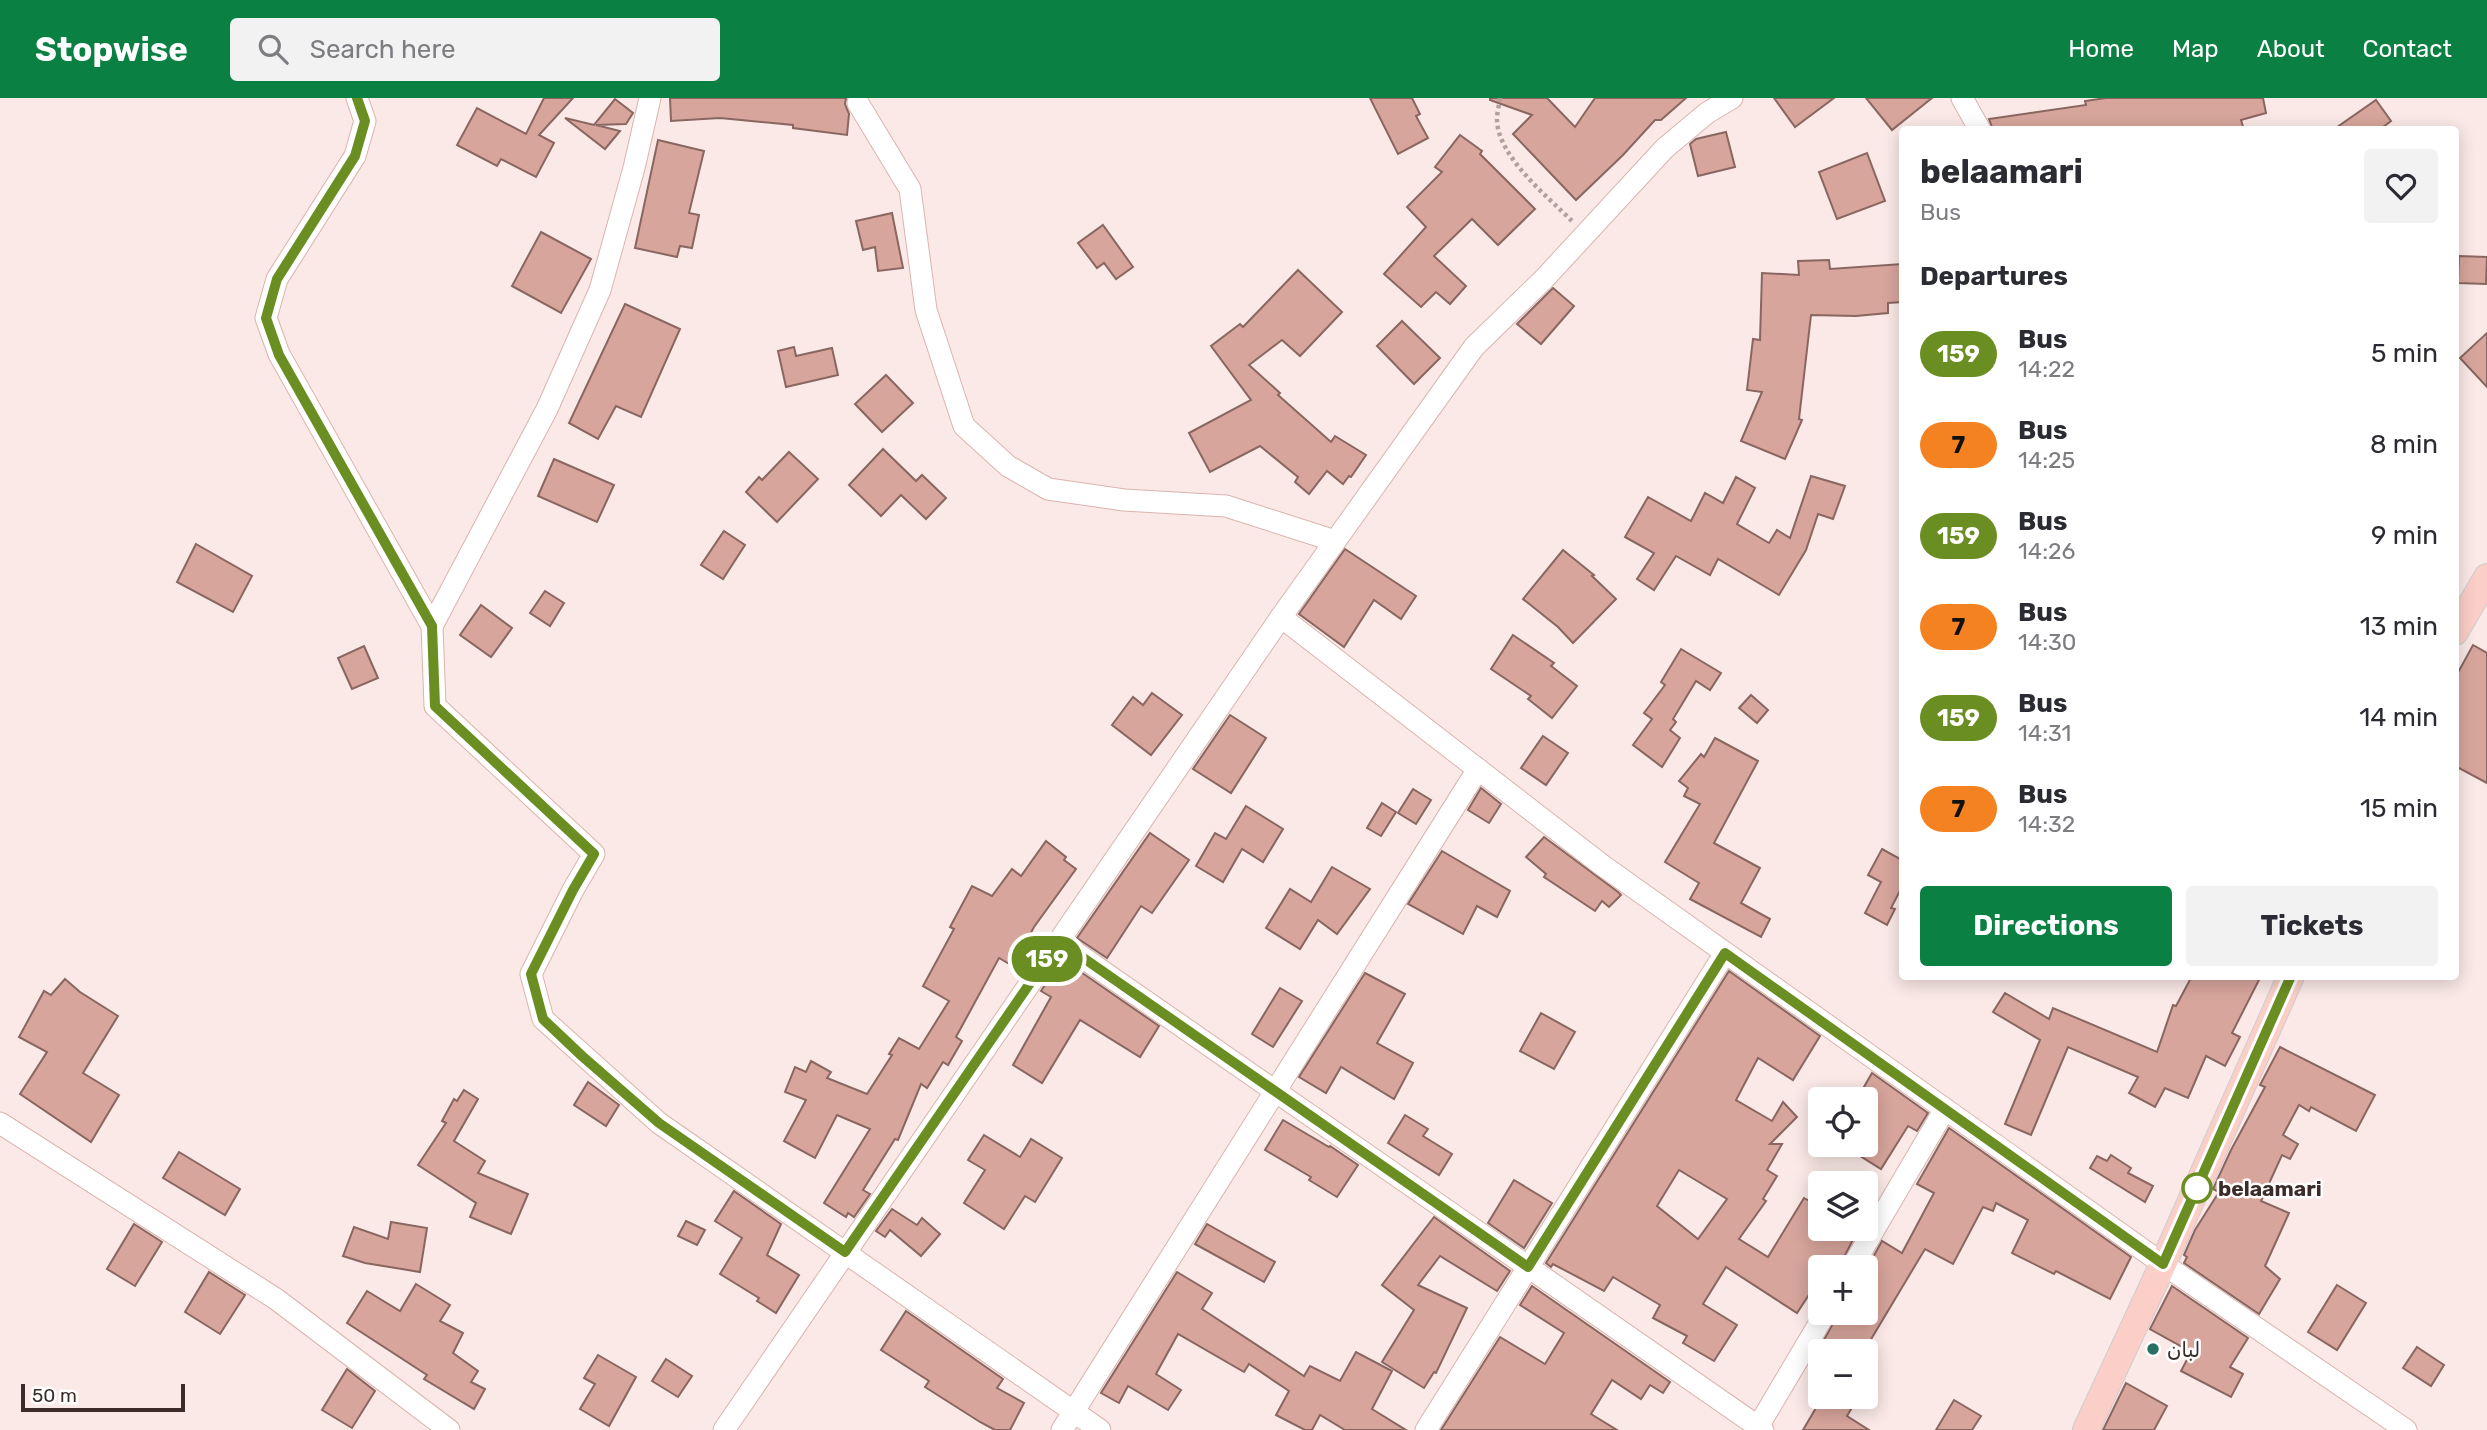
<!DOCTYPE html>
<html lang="en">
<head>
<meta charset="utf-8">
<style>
	:root { --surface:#fff; --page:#f2f2f3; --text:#2b2b33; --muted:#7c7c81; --accent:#0b8043 }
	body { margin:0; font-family:Rubik,"Noto Naskh Arabic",sans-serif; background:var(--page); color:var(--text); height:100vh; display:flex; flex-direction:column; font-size:26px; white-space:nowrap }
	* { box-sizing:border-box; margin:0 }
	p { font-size:23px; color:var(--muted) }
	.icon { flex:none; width:38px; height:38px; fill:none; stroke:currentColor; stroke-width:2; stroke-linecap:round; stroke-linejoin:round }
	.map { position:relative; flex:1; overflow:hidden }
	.side { position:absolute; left:1899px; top:28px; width:560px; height:854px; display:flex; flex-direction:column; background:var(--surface); border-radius:7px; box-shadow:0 4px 18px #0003 }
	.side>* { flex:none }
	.badge { padding:0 14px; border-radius:23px; font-size:24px; line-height:46px }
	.controls { position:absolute; left:1808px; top:989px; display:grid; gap:14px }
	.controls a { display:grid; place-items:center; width:70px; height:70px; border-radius:7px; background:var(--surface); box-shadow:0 4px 18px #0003; font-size:35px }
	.scale { position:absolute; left:21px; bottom:18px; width:164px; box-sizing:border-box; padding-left:7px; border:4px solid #3b2c29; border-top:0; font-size:19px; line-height:24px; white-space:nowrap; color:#3b2c29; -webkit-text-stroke:5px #fff; paint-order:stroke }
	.map>.badge { position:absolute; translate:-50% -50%; box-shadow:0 0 0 4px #fff }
	h2 { padding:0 21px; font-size:26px; line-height:63px }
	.round { display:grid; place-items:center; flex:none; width:74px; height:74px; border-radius:7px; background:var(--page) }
	.head { display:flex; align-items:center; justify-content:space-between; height:119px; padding:0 21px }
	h1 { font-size:33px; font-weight:700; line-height:52px }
	.cta { display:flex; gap:14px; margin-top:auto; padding:14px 21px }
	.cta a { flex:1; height:80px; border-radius:7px; background:var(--accent); color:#fff; font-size:28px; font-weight:700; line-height:80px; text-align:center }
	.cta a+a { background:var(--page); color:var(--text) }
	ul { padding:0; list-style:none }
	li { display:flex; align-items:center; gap:21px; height:91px; padding:0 21px }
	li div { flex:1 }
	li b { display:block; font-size:26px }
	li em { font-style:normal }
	li .badge { min-width:77px; font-weight:700; text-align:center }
	header { display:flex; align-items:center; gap:42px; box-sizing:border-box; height:98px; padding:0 35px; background:var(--accent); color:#fff }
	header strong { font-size:33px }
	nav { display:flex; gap:38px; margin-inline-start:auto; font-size:24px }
	.search { width:490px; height:63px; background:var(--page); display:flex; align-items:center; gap:18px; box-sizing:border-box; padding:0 24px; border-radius:7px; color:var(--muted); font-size:26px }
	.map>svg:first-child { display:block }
</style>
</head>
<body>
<header>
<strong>Stopwise</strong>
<div class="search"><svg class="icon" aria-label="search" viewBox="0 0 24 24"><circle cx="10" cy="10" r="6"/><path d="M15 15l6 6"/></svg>Search here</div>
<nav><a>Home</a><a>Map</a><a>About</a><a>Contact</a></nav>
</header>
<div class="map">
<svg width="2487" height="1332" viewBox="0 0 2487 1332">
	<rect width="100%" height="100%" fill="#fae9e6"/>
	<g fill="#d7a59c" stroke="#896660" stroke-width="2" fill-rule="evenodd">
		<path d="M 544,0 L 573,0 L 539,37 L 554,45 L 536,79 L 501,61 L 497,68 L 457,47 L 477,10 L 526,36 Z"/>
		<path d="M 670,0 L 846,0 L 845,6 L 849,16 L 847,37 L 793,30 L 793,27 L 720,20 L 671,23 Z"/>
		<path d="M 1370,0 L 1412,0 L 1420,16 L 1416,18 L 1428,40 L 1398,56 Z"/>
		<path d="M 1490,0 L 1547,0 L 1575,29 L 1595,0 L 1686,0 L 1661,22 L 1655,22 L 1623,57 L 1576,102 L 1513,36 L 1532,17 L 1490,2 Z"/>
		<path d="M 1774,0 L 1834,0 L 1795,29 Z"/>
		<path d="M 1866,0 L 1932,0 L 1892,32 Z"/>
		<path d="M 2106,0 L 2263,0 L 2266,15 L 2241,22 L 2244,32 L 1993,32 L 1989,21 L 2086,7 L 2085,3 Z"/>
		<path d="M 615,1 L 633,15 L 626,26 L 596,27 L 620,33 L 605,51 L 565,20 L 594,27 Z"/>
		<path d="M 2376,2 L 2391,23 L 2379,32 L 2333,32 Z"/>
		<path d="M 1726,34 L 1735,69 L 1698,78 L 1690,46 L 1696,41 Z"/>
		<path d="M 1460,37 L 1482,53 L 1480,56 L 1535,111 L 1498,147 L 1472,121 L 1434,158 L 1466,188 L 1450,206 L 1436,194 L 1421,209 L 1384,176 L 1426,129 L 1407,109 L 1442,74 L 1435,69 Z"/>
		<path d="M 658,42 L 704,53 L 689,115 L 699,117 L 692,150 L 680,148 L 677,159 L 635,150 Z"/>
		<path d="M 1867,55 L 1885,103 L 1837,121 L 1819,74 Z"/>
		<path d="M 892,115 L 903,170 L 878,173 L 875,149 L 863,152 L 856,123 Z"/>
		<path d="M 1103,127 L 1133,169 L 1116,181 L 1104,165 L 1097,170 L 1078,145 Z"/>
		<path d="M 541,134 L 591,161 L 561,215 L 512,188 Z"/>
		<path d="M 2459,158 L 2487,159 L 2486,186 L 2458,185 Z"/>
		<path d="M 1829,162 L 1830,171 L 1902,166 L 1902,204 L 1888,205 L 1888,215 L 1856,218 L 1811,217 L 1799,321 L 1802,322 L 1785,361 L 1741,343 L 1762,294 L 1747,292 L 1753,241 L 1760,242 L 1762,175 L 1799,177 L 1798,163 Z"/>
		<path d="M 1298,172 L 1342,214 L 1300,258 L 1282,242 L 1249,267 L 1280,295 L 1278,297 L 1331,344 L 1335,338 L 1366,357 L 1351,379 L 1349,378 L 1343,386 L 1327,373 L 1309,396 L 1295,384 L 1298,379 L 1260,348 L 1210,374 L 1189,335 L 1251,302 L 1211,248 L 1240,226 L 1243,229 Z"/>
		<path d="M 1553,190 L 1574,208 L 1541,246 L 1517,226 Z"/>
		<path d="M 625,206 L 680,231 L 641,319 L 616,308 L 598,341 L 569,325 Z"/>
		<path d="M 1402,223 L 1440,260 L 1414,286 L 1377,248 Z"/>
		<path d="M 2487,235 L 2487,289 L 2460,260 Z"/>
		<path d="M 794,249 L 796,258 L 832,250 L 838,277 L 786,289 L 778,253 Z"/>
		<path d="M 886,277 L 913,305 L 882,334 L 855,306 Z"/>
		<path d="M 883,351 L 916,383 L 922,377 L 946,400 L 926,421 L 901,397 L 881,418 L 849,387 Z"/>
		<path d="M 789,354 L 818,381 L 777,424 L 746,394 L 759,379 L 762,382 Z"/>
		<path d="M 554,361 L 614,387 L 597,424 L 538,398 Z"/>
		<path d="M 1811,378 L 1845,388 L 1833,421 L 1818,416 L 1806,452 L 1779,497 L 1718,461 L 1710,477 L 1676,458 L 1654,492 L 1637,481 L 1654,455 L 1625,439 L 1648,399 L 1691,423 L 1705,395 L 1723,405 L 1736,379 L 1755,390 L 1737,426 L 1769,445 L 1777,432 L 1790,440 Z"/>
		<path d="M 724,433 L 745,447 L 723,481 L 701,467 Z"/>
		<path d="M 196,446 L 252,478 L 233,514 L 177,484 Z"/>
		<path d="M 1345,451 L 1416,498 L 1401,521 L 1374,502 L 1344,549 L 1299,516 Z"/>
		<path d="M 1563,452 L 1594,477 L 1592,478 L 1616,501 L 1573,545 L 1558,529 L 1523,501 Z"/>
		<path d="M 545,493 L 564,505 L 550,528 L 530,515 Z"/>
		<path d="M 481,507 L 512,530 L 491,559 L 460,537 Z"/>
		<path d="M 1513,537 L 1554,565 L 1551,568 L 1577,588 L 1552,620 L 1528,601 L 1531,598 L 1491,571 Z"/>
		<path d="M 2473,547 L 2487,555 L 2487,685 L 2455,668 L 2455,580 Z"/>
		<path d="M 364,548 L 378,580 L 352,591 L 338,560 Z"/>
		<path d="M 1681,551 L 1721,575 L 1710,592 L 1696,583 L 1673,621 L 1676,624 L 1670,632 L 1680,640 L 1662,669 L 1633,647 L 1652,621 L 1644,615 L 1665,587 L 1661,584 Z"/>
		<path d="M 1152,595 L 1182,617 L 1151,657 L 1112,627 L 1133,599 L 1143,607 Z"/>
		<path d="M 1751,597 L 1768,612 L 1757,625 L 1739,610 Z"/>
		<path d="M 1230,617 L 1266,640 L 1231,695 L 1193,671 Z"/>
		<path d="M 1543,638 L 1568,655 L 1546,687 L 1521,670 Z"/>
		<path d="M 1715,640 L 1758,663 L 1714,745 L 1760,770 L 1741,805 L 1770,821 L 1761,839 L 1690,801 L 1699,785 L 1665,764 L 1700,706 L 1684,698 L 1688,690 L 1679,683 L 1701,656 L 1704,659 Z"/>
		<path d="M 1481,690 L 1501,706 L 1489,725 L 1468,712 Z"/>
		<path d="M 1413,691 L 1431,702 L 1416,726 L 1398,715 Z"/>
		<path d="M 1382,705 L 1396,714 L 1381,738 L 1367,730 Z"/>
		<path d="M 1246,708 L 1283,731 L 1263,764 L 1242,751 L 1223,784 L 1196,768 L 1215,735 L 1226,741 Z"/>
		<path d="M 1150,735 L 1189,762 L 1152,815 L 1141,808 L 1107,860 L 1077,840 Z"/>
		<path d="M 1544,739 L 1618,794 L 1621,797 L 1609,809 L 1602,803 L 1595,813 L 1544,779 L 1546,776 L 1526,759 Z"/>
		<path d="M 1046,743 L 1066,759 L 1064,762 L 1076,771 L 1034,829 L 1013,868 L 999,860 L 956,939 L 962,943 L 948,967 L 943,964 L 927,990 L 921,986 L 898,1042 L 895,1041 L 863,1092 L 870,1096 L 854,1119 L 848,1115 L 846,1119 L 824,1105 L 870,1031 L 837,1017 L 815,1060 L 784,1043 L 806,1002 L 785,994 L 795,969 L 806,974 L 811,963 L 831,974 L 827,980 L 867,996 L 892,957 L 889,956 L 899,940 L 919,951 L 949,903 L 923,888 L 954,831 L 950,829 L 972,788 L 992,798 L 1012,771 L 1021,778 Z"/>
		<path d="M 1882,751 L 1902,762 L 1902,789 L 1891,810 L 1895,811 L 1887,827 L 1865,815 L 1881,784 L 1868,777 Z"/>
		<path d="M 1442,753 L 1510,793 L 1497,819 L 1477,808 L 1463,836 L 1408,806 Z"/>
		<path d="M 1332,769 L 1370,791 L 1337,836 L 1318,822 L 1300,851 L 1266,830 L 1290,791 L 1311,804 Z"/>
		<path d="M 1062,861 L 1159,928 L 1140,959 L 1080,922 L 1042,985 L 1013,967 L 1051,899 L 1041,893 Z"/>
		<path d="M 1729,873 L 1820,938 L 1793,982 L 1758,960 L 1736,1002 L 1772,1023 L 1783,1004 L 1797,1019 L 1770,1046 L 1782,1046 L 1767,1072 L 1777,1078 L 1763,1101 L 1766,1103 L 1739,1141 L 1768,1159 L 1804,1100 L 1820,1109 L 1820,1130 L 1859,1130 L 1839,1169 L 1820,1169 L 1820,1193 L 1814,1189 L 1797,1215 L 1726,1169 L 1703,1206 L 1737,1227 L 1714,1263 L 1683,1245 L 1687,1238 L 1653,1220 L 1660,1207 L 1613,1179 L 1604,1193 L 1553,1166 L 1551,1169 L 1546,1165 ZM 1679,1072 L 1727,1101 L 1698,1141 L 1657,1108 Z"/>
		<path d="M 1365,875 L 1405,896 L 1377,945 L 1413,965 L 1394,1001 L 1341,969 L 1326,995 L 1299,979 Z"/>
		<path d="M 2192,878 L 2261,878 L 2232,935 L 2240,939 L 2225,968 L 2206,958 L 2188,1000 L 2165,990 L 2155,1009 L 2129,995 L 2138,979 L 2068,949 L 2031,1037 L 2005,1026 L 2040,942 L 1993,914 L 2005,895 L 2049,921 L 2053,910 L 2157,954 L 2173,907 L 2176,908 Z"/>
		<path d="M 65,881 L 80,894 L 118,918 L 83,975 L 119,997 L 91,1044 L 20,996 L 47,954 L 19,939 L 44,893 L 51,897 Z"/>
		<path d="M 1280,890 L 1302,903 L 1273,949 L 1252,936 Z"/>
		<path d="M 1541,915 L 1575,934 L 1554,971 L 1520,953 Z"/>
		<path d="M 2280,949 L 2375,997 L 2356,1033 L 2311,1009 L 2309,1013 L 2299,1007 L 2283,1037 L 2298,1046 L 2290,1061 L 2282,1057 L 2261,1103 L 2289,1115 L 2265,1168 L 2280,1181 L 2259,1216 L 2184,1165 L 2187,1159 L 2184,1157 L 2195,1132 L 2219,1094 L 2213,1091 L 2231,1052 L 2265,989 L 2260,987 Z"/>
		<path d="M 1872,975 L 1928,1015 L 1917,1033 L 1908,1028 L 1881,1071 L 1841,1046 L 1866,1046 L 1866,1001 L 1857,1001 Z"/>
		<path d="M 588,984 L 619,1007 L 606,1028 L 574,1007 Z"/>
		<path d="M 464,992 L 478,1001 L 454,1043 L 485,1063 L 478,1075 L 528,1096 L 511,1136 L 470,1119 L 476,1105 L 418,1067 L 446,1025 L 442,1023 L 454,1001 L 457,1003 Z"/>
		<path d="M 1405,1017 L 1428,1031 L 1423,1038 L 1452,1056 L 1439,1077 L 1388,1045 Z"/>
		<path d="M 1283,1022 L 1329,1049 L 1330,1048 L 1358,1067 L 1337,1099 L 1309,1082 L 1311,1079 L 1265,1052 Z"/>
		<path d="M 1949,1030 L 2131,1159 L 2110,1201 L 2056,1173 L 2054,1176 L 2012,1155 L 2028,1122 L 1996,1105 L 1993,1113 L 1983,1109 L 1953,1166 L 1925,1151 L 1864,1253 L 1818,1253 L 1839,1214 L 1866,1214 L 1866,1172 L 1882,1143 L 1902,1155 L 1934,1095 L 1917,1086 Z"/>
		<path d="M 984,1037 L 1020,1059 L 1031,1041 L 1062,1060 L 1035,1104 L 1025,1098 L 1004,1131 L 964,1105 L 985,1072 L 968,1062 Z"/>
		<path d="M 179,1054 L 240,1091 L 225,1117 L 163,1080 Z"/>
		<path d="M 2111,1057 L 2131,1070 L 2128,1075 L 2153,1088 L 2145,1104 L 2090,1070 L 2097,1058 L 2107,1063 Z"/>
		<path d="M 1514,1082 L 1552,1105 L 1524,1150 L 1488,1125 Z"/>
		<path d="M 734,1093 L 781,1126 L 767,1157 L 799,1177 L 776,1215 L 757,1203 L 759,1200 L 720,1176 L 742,1140 L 715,1123 Z"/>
		<path d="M 892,1111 L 917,1127 L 922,1120 L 940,1136 L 921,1158 L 890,1132 L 885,1139 L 876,1133 Z"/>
		<path d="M 1434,1119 L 1510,1173 L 1497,1193 L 1440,1158 L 1418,1187 L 1467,1210 L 1436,1275 L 1434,1274 L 1424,1290 L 1382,1264 L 1414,1212 L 1382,1187 Z"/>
		<path d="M 686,1123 L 705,1132 L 697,1147 L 678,1138 Z"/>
		<path d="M 391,1124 L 427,1130 L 420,1174 L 365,1165 L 343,1158 L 354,1129 L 388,1141 Z"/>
		<path d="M 134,1126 L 162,1144 L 135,1188 L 107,1171 Z"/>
		<path d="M 1207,1126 L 1275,1164 L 1264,1184 L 1195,1146 Z"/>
		<path d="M 209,1174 L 245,1197 L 220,1236 L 185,1214 Z"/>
		<path d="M 1177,1174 L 1212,1195 L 1202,1211 L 1304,1278 L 1310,1268 L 1340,1283 L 1356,1254 L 1392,1273 L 1372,1311 L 1406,1332 L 1345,1332 L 1320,1317 L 1312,1332 L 1305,1332 L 1276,1317 L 1289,1293 L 1249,1266 L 1244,1274 L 1178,1236 L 1156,1276 L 1181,1292 L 1168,1312 L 1128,1288 L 1119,1305 L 1101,1295 Z"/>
		<path d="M 416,1186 L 450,1207 L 440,1223 L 463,1235 L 453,1255 L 478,1273 L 471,1284 L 485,1291 L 474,1311 L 424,1281 L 427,1277 L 347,1225 L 367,1193 L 400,1213 Z"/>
		<path d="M 2337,1187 L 2366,1205 L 2337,1252 L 2308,1234 Z"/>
		<path d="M 1532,1188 L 1670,1284 L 1663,1295 L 1650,1287 L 1641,1301 L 1612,1282 L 1591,1316 L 1617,1332 L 1441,1332 L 1500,1239 L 1545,1266 L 1564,1235 L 1520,1207 Z"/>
		<path d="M 2172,1188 L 2248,1240 L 2230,1269 L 2243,1276 L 2231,1299 L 2181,1273 L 2191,1254 L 2150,1231 Z"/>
		<path d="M 906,1213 L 1003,1281 L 997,1290 L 1024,1305 L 1010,1332 L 995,1332 L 980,1324 L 925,1289 L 929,1283 L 881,1252 Z"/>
		<path d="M 2417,1249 L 2444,1267 L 2431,1288 L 2403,1270 Z"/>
		<path d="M 598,1257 L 636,1279 L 609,1328 L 580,1311 L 595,1286 L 584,1280 Z"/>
		<path d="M 666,1261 L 692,1278 L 678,1299 L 652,1283 Z"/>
		<path d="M 347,1271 L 375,1293 L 352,1330 L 322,1312 Z"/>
		<path d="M 2126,1285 L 2167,1308 L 2154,1332 L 2103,1332 Z"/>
		<path d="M 1823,1298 L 1859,1298 L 1847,1318 L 1869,1332 L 1803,1332 Z"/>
		<path d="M 1954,1302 L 1981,1318 L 1972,1332 L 1936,1332 Z"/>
	</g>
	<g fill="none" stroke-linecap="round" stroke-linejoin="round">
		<defs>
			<g id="minor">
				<path d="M 357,0 L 365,23 L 355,58 L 277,181 L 266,220 L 279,256 L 432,528 L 435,608 L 594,756 L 573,792 L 531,876 L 543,921 L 659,1025 L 1100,1332"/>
				<path d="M 1962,0 L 1980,32"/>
				<path d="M 858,5 L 910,91 L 926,212 L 964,328 L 1008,368 L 1048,391 L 1124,402 L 1226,408 L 1335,443"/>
				<path d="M 1281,519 L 1602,767 L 2163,1166 L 2406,1332"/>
				<path d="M 432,528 L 547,311 L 600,192 L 634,70 L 650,0"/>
				<path d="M 1059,843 L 1763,1332"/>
				<path d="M 0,1025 L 276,1201 L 449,1332"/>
				<path d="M 1852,1169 L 1945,1011"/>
				<path d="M 724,1332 L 1281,519 L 1474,249 L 1544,181 L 1665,50 L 1707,15 L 1732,0"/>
				<path d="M 1062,1332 L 1478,671"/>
				<path d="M 1426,1332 L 1725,855"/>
				<path d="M 1756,1332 L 1826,1214"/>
			</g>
			<g id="major">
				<path d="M 2455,534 L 2487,479"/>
				<path d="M 2086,1332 L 2163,1166 L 2291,878"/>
			</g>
		</defs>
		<use href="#minor" stroke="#dbb4ae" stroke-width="23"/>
		<use href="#major" stroke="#d0cccc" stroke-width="28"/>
		<path stroke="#b1a09d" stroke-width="4.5" stroke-dasharray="3.5 3.5" stroke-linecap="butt" d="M 1500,0 C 1499,7 1497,15 1497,22 C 1498,59 1548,99 1572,123"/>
		<use href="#minor" stroke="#fff" stroke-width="21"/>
		<use href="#major" stroke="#fbcfc8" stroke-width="26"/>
	</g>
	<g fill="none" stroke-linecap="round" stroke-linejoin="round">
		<defs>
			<path id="line" d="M 357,0 L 365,23 L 355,58 L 277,181 L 266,220 L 279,257 L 432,528 L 435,608 L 594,756 L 573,792 L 531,876 L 543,921 L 582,958 L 659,1025 L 845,1154 L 1059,843 L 1528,1169 L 1725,855 L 2163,1166 L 2291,878"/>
		</defs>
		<use href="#line" stroke="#fff" stroke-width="16"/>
		<use href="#line" stroke="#6b8e23" stroke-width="10"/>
	</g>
	<circle fill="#fff" stroke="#6b8e23" stroke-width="3.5" cx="2197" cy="1090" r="14"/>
	<circle fill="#2a6f63" stroke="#fff" stroke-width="2.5" cx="2153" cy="1251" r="7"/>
	<g text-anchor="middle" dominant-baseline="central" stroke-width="5" stroke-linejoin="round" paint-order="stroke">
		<g font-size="21" font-weight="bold" fill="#3b2c29" stroke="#fff" text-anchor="start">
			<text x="2218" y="1090">belaamari</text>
		</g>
		<g font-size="21" fill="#3b2c29" stroke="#fff" text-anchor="start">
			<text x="2167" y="1251">لبان</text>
		</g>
	</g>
</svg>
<div class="controls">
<a><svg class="icon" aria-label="locate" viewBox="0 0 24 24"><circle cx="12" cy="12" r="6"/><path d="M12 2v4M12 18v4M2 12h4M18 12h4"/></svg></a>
<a><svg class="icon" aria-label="layers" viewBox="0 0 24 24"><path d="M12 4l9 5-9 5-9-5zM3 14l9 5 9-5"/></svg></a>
<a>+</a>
<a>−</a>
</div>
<div class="scale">50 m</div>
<b class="badge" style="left:1047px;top:861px;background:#6b8e23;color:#fff">159</b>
<section class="side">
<div class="head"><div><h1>belaamari</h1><p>Bus</p></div><a class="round"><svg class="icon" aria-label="heart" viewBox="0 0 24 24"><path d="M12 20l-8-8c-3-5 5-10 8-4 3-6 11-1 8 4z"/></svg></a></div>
<h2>Departures</h2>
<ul>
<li><span class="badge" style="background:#6b8e23;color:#fff">159</span><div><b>Bus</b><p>14:22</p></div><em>5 min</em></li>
<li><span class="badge" style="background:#f58220;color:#111">7</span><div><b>Bus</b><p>14:25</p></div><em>8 min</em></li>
<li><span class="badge" style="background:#6b8e23;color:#fff">159</span><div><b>Bus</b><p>14:26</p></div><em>9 min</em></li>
<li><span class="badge" style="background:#f58220;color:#111">7</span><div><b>Bus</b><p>14:30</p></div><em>13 min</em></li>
<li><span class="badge" style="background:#6b8e23;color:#fff">159</span><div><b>Bus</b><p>14:31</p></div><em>14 min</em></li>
<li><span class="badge" style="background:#f58220;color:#111">7</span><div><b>Bus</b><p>14:32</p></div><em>15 min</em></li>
</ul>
<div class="cta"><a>Directions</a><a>Tickets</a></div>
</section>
</div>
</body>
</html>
